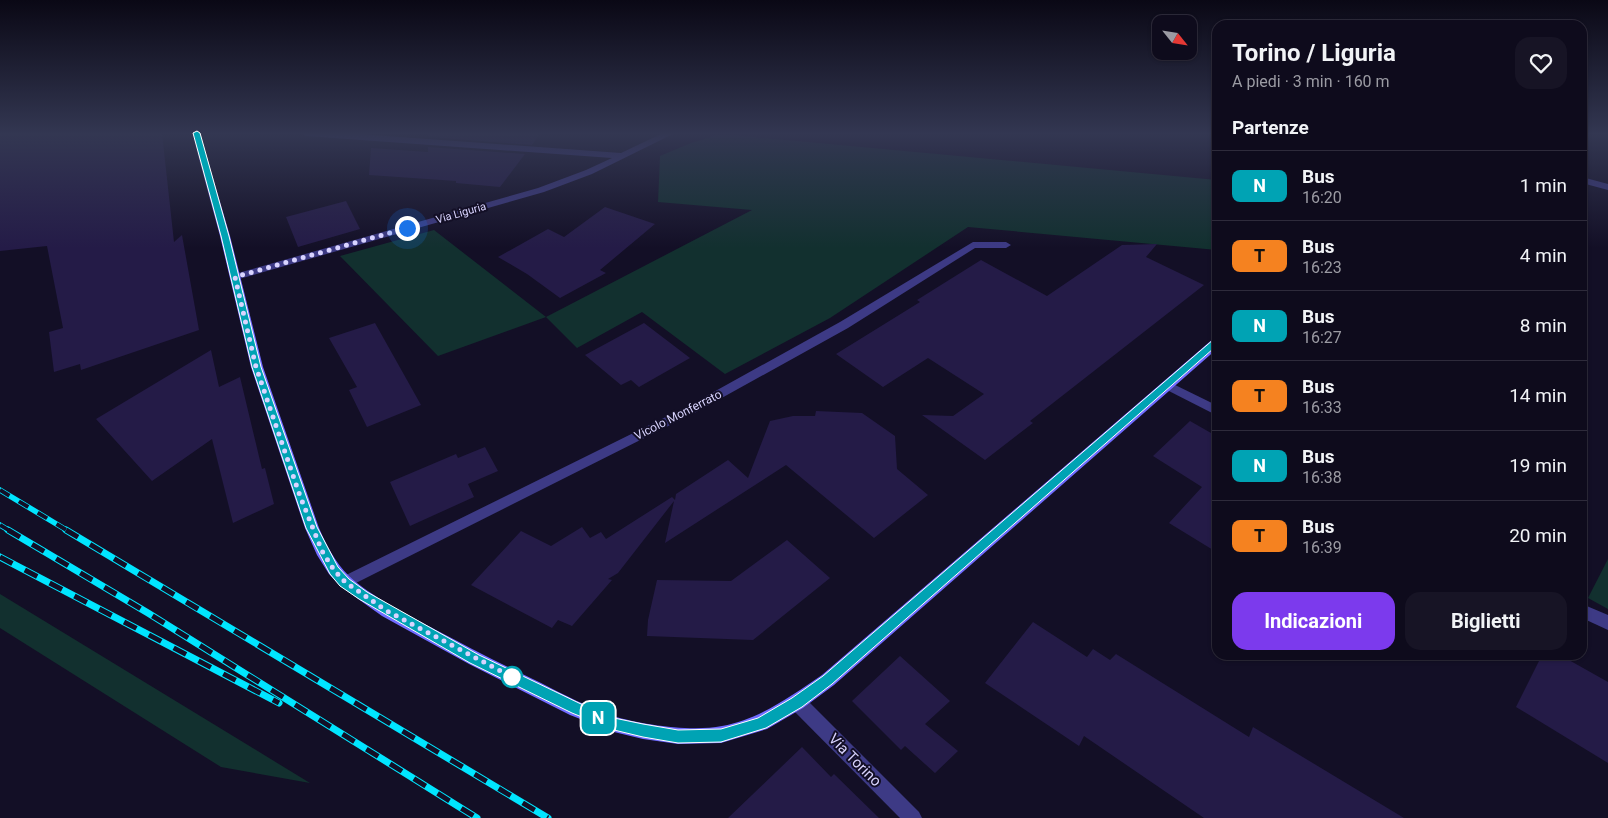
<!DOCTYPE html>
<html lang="it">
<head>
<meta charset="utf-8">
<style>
	:root { --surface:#0e0b1c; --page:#171425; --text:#f1f3f6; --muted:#9b9ba3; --line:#2e2b3b; --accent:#7c3aed }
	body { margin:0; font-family:Roboto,sans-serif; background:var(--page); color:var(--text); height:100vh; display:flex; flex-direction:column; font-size:19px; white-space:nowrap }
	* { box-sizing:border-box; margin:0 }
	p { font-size:16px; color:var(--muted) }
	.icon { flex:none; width:28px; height:28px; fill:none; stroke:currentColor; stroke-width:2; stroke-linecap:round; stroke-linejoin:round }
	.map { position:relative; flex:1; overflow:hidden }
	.panel { position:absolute; left:1212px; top:20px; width:375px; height:640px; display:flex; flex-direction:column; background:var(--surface); border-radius:15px; box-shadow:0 1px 4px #0004,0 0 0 1px var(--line) }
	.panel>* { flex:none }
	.badge { padding:0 10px; border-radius:8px; font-size:18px; line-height:32px }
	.needle { width:32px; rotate:120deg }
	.fabs { position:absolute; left:1152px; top:15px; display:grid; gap:10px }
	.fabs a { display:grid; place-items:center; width:45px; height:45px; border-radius:10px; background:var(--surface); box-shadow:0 1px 4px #0004,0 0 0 1px var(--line); font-size:25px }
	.you { position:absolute; width:25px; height:25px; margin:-12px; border:4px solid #fff; border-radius:50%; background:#1a73e8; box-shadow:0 0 0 8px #1a73e833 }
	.map>.badge { position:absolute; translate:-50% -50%; box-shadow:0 0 0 2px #fff }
	h2 { padding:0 20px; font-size:19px; line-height:45px }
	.round { display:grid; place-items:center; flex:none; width:52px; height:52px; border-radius:15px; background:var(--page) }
	.overview { display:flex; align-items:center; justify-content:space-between; height:85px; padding:0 20px }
	h1 { font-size:24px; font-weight:700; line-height:38px }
	.action { display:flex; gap:10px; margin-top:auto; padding:10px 20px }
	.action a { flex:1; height:58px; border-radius:15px; background:var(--accent); color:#fff; font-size:20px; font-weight:700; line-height:58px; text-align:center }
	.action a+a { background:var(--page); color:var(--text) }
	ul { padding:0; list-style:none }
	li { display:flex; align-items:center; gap:15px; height:70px; padding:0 20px; border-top:1px solid var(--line) }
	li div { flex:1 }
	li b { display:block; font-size:19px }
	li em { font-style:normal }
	li .badge { min-width:55px; font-weight:700; text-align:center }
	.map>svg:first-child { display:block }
</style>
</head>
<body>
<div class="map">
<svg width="1608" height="818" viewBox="0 0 1608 818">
	<rect width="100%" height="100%" fill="#130f26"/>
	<g fill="#12302f">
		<path d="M 716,135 L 732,135 L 1217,180 L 1217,250 L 968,227 L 830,318 L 725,374 L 642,312 L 577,348 L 546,317 L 438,356 L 340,256 L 434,230 L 546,317 L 752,210 L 658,202 L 660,156 L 691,143 Z"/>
		<path d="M 1608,559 L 1608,609 L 1588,598 Z"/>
		<path d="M 0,594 L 310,783 L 221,767 L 0,628 Z"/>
	</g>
	<g fill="#241b47">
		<path d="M 0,133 L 162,133 L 174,242 L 182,235 L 199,330 L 81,370 L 80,364 L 54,372 L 49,332 L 63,328 L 47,246 L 0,251 Z"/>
		<path d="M 428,133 L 540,133 L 532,145 L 428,137 Z"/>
		<path d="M 428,147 L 525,154 L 500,187 L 456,183 L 456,181 L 369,175 L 371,148 L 428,152 Z"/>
		<path d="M 346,201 L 360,229 L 298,247 L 286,217 Z"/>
		<path d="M 605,207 L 655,224 L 600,270 L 606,273 L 560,298 L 527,274 L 498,257 L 548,229 L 564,237 Z"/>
		<path d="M 1157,244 L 1146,257 L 1204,285 L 1030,421 L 1033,423 L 985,460 L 922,415 L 953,416 L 984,394 L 928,358 L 883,387 L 836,354 L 920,302 L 917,300 L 981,260 L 1047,296 L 1122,245 Z"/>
		<path d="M 375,323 L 421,405 L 367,427 L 349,390 L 357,387 L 329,338 Z"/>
		<path d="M 644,323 L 690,358 L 639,387 L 631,380 L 621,385 L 585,355 Z"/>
		<path d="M 211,350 L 219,387 L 240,377 L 262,469 L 265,468 L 274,504 L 233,523 L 212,439 L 152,481 L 96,419 Z"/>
		<path d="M 816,411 L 862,413 L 895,436 L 897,469 L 928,495 L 874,538 L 786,465 L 665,543 L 674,501 L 618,573 L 608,579 L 612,580 L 572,626 L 558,620 L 552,628 L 471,585 L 521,531 L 551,546 L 582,527 L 590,538 L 601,532 L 606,539 L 672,497 L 675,500 L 676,494 L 728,460 L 748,478 L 770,421 L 793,416 L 815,416 Z"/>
		<path d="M 1190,421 L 1218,437 L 1218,553 L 1169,523 L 1202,487 L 1153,456 Z"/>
		<path d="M 485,447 L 498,471 L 468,484 L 474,497 L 410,526 L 390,482 L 456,454 L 458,458 Z"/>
		<path d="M 787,540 L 830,578 L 753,640 L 647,636 L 648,620 L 657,580 L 731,581 Z"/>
		<path d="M 1033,622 L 1087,657 L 1093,649 L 1110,660 L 1116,654 L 1249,737 L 1253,727 L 1404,818 L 1204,818 L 1084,736 L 1079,746 L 985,683 Z"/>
		<path d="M 1542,655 L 1560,655 L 1608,682 L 1608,763 L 1516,707 Z"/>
		<path d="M 900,656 L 950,701 L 925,724 L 958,751 L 935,773 L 905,746 L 901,750 L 852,701 Z"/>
		<path d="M 802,747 L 831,777 L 834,774 L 879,818 L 728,818 Z"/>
	</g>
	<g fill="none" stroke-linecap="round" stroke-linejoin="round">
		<g fill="#3d3a85" fill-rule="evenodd">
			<path d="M 1167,381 L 1218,406 L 1218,416 L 1163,388 L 1161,385 Z"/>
			<path d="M 1582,604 L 1608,615 L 1608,630 L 1582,618 Z"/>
		</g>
		<g fill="#3d3a85" fill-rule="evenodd">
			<path d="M 302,133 L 346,133 L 621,153 L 663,133 L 675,133 L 592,174 L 544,192 L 239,279 L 231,279 L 230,277 L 231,275 L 538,188 L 586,170 L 612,158 L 306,136 Z"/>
			<path d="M 1582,177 L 1608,184 L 1608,190 L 1582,183 Z"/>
			<path d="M 973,242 L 1006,242 L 1011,245 L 1006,248 L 975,248 L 848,328 L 700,410 L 350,586 L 345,588 L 340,586 L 338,582 L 340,578 L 692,404 L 840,322 Z"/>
			<path d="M 797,694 L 803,696 L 919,812 L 922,818 L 900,818 L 791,708 L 789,702 L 791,696 Z"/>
		</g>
		<path fill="#6f6bff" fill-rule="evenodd" d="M 192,133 L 200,133 L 230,236 L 263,367 L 319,528 C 327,546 335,562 349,576 C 370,596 410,616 436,630 C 470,648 505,666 541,683 C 564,695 588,707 613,716 C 642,725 692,732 722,726 C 760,719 791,696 822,675 L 1214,338 L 1218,337 L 1218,348 L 834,685 L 803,708 L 767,729 L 721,743 L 678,744 L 643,739 L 614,732 L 570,715 L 469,664 L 382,616 L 340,586 L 329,574 L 317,555 L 305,528 L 251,367 L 220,236 Z"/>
		<defs>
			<g id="rail-far1">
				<path d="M 0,490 L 68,531"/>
				<path d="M 0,525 L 10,531"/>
			</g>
			<g id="rail">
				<path d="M 8,530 L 148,613 L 477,818"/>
				<path d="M 66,530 L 548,818"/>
				<path d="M 0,557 L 279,703"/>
			</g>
		</defs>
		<use href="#rail-far1" stroke="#00e5ff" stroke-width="5.5"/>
		<use href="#rail" stroke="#00e5ff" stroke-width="7"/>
		<use href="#rail-far1" stroke="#130f26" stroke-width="4" stroke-dasharray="11" stroke-linecap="butt"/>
		<use href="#rail" stroke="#130f26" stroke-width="5" stroke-dasharray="14" stroke-linecap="butt"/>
	</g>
	<linearGradient id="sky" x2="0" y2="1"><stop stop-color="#0a0815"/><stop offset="0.54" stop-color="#333752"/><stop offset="1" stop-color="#333752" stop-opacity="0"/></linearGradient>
	<rect width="1608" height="248" fill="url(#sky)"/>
	<path fill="#00a3b4" stroke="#fff" d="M 197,131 L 200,133 L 229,236 L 261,367 L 317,527 L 338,567 L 349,579 L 367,592 L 479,655 L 581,704 L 614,718 L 643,724 L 678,730 L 721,729 L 758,718 L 792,698 L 823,676 L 1214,339 L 1221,339 L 1222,341 L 832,684 L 802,707 L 766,728 L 721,742 L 678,743 L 643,737 L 614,730 L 572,713 L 470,663 L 359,599 L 340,586 L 330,574 L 306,528 L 252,367 L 221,236 L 193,133 Z"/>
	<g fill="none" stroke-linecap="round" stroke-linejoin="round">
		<path stroke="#d9d4ff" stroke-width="5" stroke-dasharray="0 9" d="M 407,228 L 235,277 L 256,367 L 300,496 L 322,551 L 334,570 L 345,582 L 387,611 L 512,677"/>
	</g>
	<circle fill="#fff" stroke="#00a3b4" stroke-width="2.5" cx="512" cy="677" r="10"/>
	<g text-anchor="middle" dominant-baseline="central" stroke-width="4" stroke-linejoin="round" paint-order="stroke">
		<g font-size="11" fill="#d9d4ff" stroke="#130f26">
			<text transform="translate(461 213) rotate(-16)">Via Liguria</text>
		</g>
		<g font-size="12" fill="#d9d4ff" stroke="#130f26">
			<text transform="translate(678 415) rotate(-27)">Vicolo Monferrato</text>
		</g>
		<g font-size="15" fill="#d9d4ff" stroke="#130f26">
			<text transform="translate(855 760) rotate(45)">Via Torino</text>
		</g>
	</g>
</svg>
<div class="fabs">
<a><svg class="needle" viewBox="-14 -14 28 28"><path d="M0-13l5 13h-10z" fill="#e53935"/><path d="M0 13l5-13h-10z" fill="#9b9ba3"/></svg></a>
</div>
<div class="you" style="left:407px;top:228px"></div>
<b class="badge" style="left:598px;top:718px;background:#00a3b4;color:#fff">N</b>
<section class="panel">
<div class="overview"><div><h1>Torino / Liguria</h1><p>A piedi · 3 min · 160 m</p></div><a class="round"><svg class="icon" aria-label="heart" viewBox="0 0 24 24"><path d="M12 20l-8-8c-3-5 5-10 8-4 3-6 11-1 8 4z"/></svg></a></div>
<h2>Partenze</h2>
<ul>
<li><span class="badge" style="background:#00a3b4;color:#fff">N</span><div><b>Bus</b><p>16:20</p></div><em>1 min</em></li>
<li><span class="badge" style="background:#f58220;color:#111">T</span><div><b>Bus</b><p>16:23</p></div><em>4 min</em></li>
<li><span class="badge" style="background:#00a3b4;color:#fff">N</span><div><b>Bus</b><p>16:27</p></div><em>8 min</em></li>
<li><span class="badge" style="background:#f58220;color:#111">T</span><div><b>Bus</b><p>16:33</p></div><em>14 min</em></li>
<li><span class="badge" style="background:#00a3b4;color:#fff">N</span><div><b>Bus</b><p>16:38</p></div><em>19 min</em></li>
<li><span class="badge" style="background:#f58220;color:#111">T</span><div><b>Bus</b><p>16:39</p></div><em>20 min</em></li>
</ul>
<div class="action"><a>Indicazioni</a><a>Biglietti</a></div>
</section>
</div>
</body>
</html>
